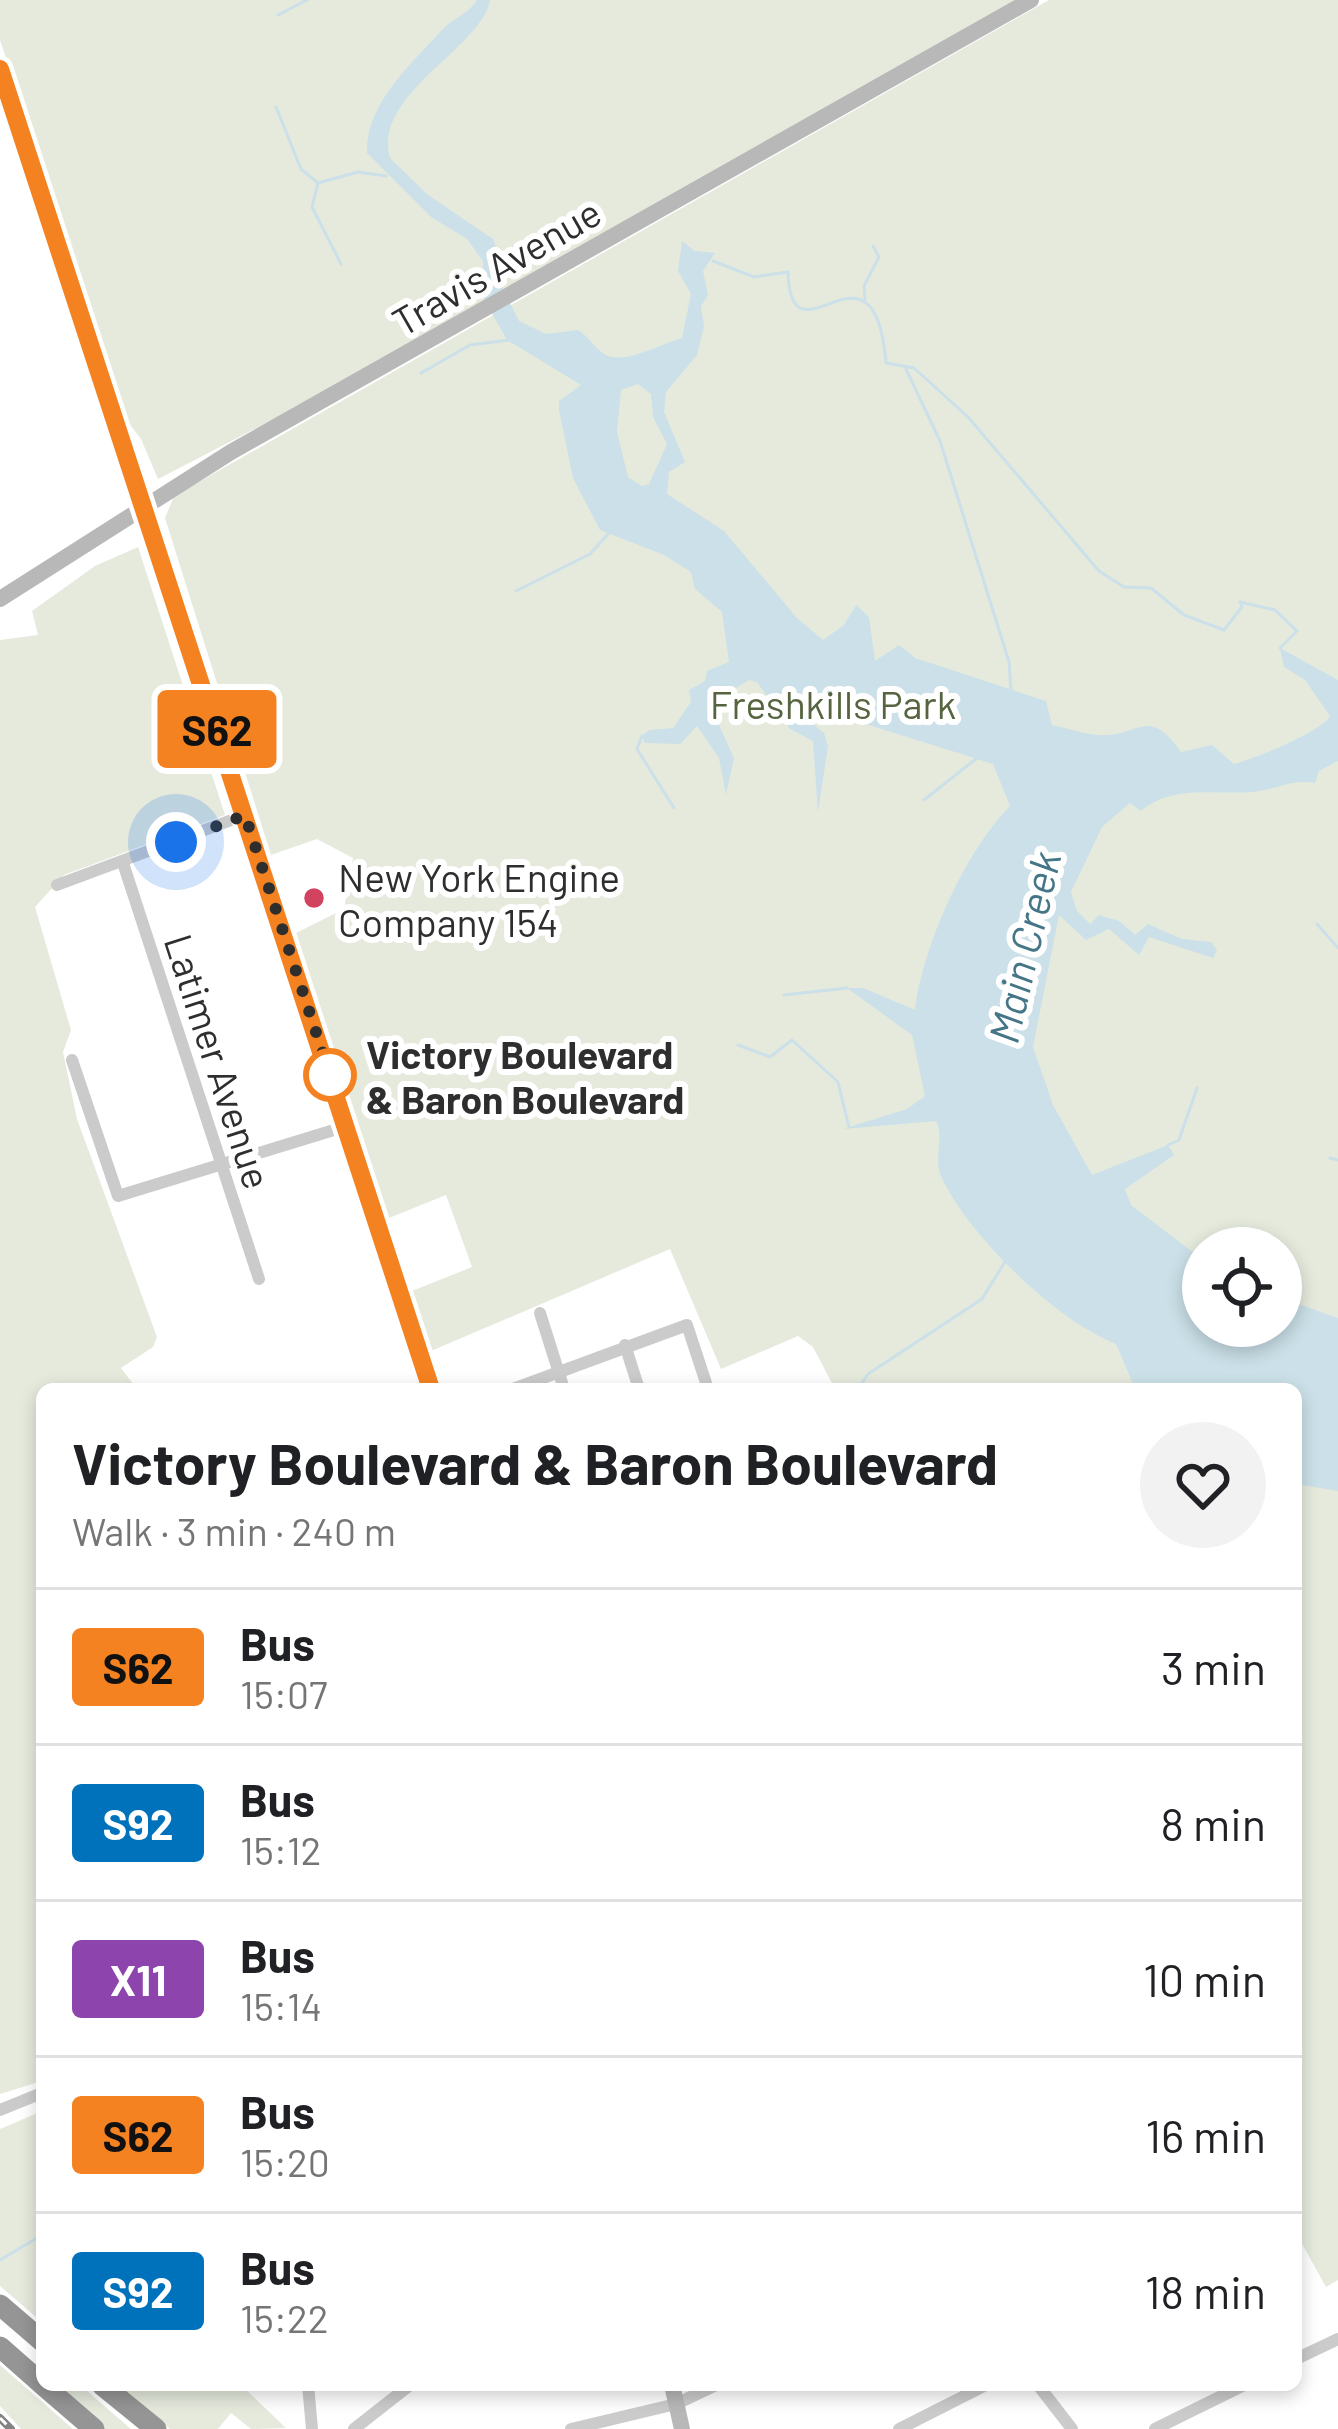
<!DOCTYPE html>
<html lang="en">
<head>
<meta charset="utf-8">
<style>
	:root { --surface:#fff; --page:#f2f2f2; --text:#202124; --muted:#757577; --line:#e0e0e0 }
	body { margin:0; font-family:Barlow,sans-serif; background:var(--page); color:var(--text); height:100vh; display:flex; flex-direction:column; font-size:45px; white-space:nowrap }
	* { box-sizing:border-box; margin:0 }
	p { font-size:39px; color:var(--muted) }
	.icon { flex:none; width:66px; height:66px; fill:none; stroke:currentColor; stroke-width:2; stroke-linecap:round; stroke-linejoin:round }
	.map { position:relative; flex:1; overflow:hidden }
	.drawer { position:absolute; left:36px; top:1383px; width:1266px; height:1008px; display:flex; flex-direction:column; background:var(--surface); border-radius:18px; box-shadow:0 6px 18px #0003 }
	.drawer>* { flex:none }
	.badge { padding:0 24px; border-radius:9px; font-size:42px; line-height:78px }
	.buttons { position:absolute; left:1182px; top:1227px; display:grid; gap:24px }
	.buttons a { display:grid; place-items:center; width:120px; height:120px; border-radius:50%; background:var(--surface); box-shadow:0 6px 18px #0003; font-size:60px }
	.you { position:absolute; width:60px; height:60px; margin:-30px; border:9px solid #fff; border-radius:50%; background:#1a73e8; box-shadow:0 0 0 18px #1a73e833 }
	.map>.badge { position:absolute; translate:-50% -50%; box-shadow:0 0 0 6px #fff }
	.round { display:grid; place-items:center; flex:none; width:126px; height:126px; border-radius:63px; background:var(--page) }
	.summary { display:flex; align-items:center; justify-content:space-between; height:204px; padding:0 36px }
	h1 { font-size:57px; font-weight:700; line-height:90px }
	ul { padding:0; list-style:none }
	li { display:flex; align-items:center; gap:36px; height:156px; padding:0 36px; border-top:3px solid var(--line) }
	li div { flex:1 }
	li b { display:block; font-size:45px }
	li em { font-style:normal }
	li .badge { min-width:132px; font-weight:700; text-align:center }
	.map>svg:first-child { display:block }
</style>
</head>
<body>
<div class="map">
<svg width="1338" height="2429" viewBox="0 0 1338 2429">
	<rect width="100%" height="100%" fill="#fff"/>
	<g fill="#e5eadd" fill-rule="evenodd">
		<path d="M 0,0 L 1021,0 L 345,382 L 158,479 L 141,439 L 123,416 L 0,40 Z"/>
		<path d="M 1049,0 L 1338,0 L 1338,2280 L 1326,2287 L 1296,2233 L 1296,1389 L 835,1389 L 813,1347 L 798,1336 L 721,1369 L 670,1249 L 431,1351 L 412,1291 L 472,1267 L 446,1195 L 389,1218 L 296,933 L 344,909 L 353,858 L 317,839 L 271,855 L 165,518 L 174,496 ZM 1203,1248 L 1281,1248 L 1281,1326 L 1203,1326 Z"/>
		<path d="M 138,547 L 225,815 L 64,875 L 35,907 L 71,1030 L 63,1052 L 77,1119 L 157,1337 L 153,1347 L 121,1368 L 137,1389 L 42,1389 L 42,2081 L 0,2094 L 0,640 L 38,635 L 32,611 L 95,566 Z"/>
		<path d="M 42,2111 L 42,2322 L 0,2286 L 0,2129 Z"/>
		<path d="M 0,2365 L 73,2429 L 21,2429 L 0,2406 Z"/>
		<path d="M 51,2385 L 80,2385 L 131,2429 L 102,2429 Z"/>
		<path d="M 117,2385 L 241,2385 L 286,2428 L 251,2429 L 231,2413 L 218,2429 L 170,2429 Z"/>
	</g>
	<path fill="#cbe0e8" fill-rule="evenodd" d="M 477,0 L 490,0 C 483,47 372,94 390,158 L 428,195 L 493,239 L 505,268 L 503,289 L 519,321 L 546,334 L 578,330 C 590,337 596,351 608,356 C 627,363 661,344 682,338 L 691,294 L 678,271 L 682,241 L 695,251 L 715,253 L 703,271 L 708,295 L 701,306 L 704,326 L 697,355 L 666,392 L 664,412 L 685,462 L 669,472 L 667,494 L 724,531 L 797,618 L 823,640 L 844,625 L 856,605 L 869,617 L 875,661 L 899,645 L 915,658 L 1046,701 L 1052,725 C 1067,728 1083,734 1099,735 C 1139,738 1147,704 1181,752 L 1212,745 L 1234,764 C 1254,759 1323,731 1330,716 L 1305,680 L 1284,667 L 1280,648 L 1338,680 L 1338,761 L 1319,771 L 1315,783 C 1293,779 1282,787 1260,791 C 1223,797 1175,782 1141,811 L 1130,803 L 1102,827 L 1071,892 L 1077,911 L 1090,924 L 1099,915 L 1119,921 L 1135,935 L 1148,924 L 1182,939 L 1211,942 L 1217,950 L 1213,958 L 1149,937 L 1139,955 L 1109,929 L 1086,940 L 1059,915 L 1033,1047 L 1053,1105 L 1092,1175 L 1168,1145 L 1174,1155 L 1125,1189 L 1131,1205 L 1203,1260 L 1203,1326 L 1281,1326 L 1281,1298 L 1338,1318 L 1338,1491 L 1296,1484 L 1296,1389 L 1134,1386 L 1116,1344 C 1056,1321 967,1234 941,1176 C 933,1158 945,1139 936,1121 L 843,1129 L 907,1109 L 925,1096 L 912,1035 L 847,988 L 863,988 L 915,1010 C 923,945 965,852 1010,806 L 993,764 L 815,708 L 800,714 L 824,733 L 828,746 L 818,812 L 813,741 L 790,729 L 757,682 L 749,680 L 736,688 L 736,702 L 715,716 L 734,758 L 726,795 L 719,758 L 697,726 L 680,744 L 645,743 L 642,736 L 649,730 L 673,728 L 691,702 L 689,690 L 705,681 L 707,671 L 729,662 L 722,612 L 695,589 L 691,572 L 664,555 L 600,530 L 573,478 L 559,410 L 559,401 L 581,385 L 507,340 L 484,299 L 483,261 L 467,239 L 431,217 L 367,153 C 365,105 411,64 441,31 C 452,18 469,14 477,0 ZM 638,384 L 651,394 L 653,417 L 667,444 L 649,484 L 642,486 L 628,477 L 617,432 L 621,390 Z"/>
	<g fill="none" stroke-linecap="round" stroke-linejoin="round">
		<g stroke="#cbe0e8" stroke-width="3">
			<path d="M 278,15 L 307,0"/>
			<path d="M 276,107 L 301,169 L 318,183 L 358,172 L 386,176"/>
			<path d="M 318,183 L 312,207 L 341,264"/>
			<path d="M 713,261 L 754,277 L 788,272 C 791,374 874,220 886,363 L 914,368 L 968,417 L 1099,571 L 1124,587 L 1151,588 L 1184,615 L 1224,630 L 1242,607 L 1240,602 L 1275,610 L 1297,631 L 1280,648"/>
			<path d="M 865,299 L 864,286 L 879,257 L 873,246"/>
			<path d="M 906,369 L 940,441 L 1009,662 L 1011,690"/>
			<path d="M 421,373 L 470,345 L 509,340"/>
			<path d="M 516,591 L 590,554 L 610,532"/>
			<path d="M 642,736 L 637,749 L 674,808"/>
			<path d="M 924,800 L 977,758"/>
			<path d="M 1317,924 L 1338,948"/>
			<path d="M 784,995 L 847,988"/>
			<path d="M 738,1045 L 770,1057 L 792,1040 L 838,1082 L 849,1127"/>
			<path d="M 1168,1145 L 1179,1140 L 1197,1088"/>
			<path d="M 1330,1158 L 1338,1160"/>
			<path d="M 858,1389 L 868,1374 L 982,1299 L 1006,1260"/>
			<path d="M 0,2260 L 42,2235"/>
		</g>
		<g stroke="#cbcbcb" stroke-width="12">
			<path d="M 123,863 L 259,1279"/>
			<path d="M 57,885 L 245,815"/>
			<path d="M 72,1060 L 118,1196 L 347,1126"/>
			<path d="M 540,1313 L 564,1389"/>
			<path d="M 625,1345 L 639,1389"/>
			<path d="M 513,1389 L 687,1325 L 708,1389"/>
			<path d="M 0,2110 L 42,2093"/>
			<path d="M 1296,2359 L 1338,2339"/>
			<path d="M 308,2385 L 312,2429"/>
			<path d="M 1038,2385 L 1072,2429"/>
			<path d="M 354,2429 L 410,2385"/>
			<path d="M 571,2429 L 676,2404 L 716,2385"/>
			<path d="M 899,2429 L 986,2385"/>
			<path d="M 1155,2429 L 1244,2385"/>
		</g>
		<g stroke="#b8b8b8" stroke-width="16">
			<path d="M 0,69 L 430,1389"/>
			<path d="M 0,599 L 231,452 L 1031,0"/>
			<path d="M 672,2385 L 682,2429"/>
		</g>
		<g stroke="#959595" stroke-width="21">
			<path d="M 0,2305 L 42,2341"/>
			<path d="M 0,2347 L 42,2384"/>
			<path d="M 43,2385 L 94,2429"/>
			<path d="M 102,2385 L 156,2429"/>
		</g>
		<defs>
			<path id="rail" d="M 0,2418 L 11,2429"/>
		</defs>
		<use href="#rail" stroke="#838383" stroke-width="8"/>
		<use href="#rail" stroke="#fff" stroke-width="3" stroke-dasharray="9" stroke-linecap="butt"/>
	</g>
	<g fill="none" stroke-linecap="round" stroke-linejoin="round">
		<defs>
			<path id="line" d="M 0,69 L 431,1389"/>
		</defs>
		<use href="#line" stroke="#fff" stroke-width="27"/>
		<use href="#line" stroke="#f58220" stroke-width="18"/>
		<path stroke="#2e2e2e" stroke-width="12" stroke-dasharray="0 21.6" d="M 176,842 L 245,815 L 330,1075"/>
	</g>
	<circle fill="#d24360" stroke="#fff" stroke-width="4.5" cx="314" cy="898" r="12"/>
	<circle fill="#fff" stroke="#f58220" stroke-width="6" cx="330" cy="1075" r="24"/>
	<g text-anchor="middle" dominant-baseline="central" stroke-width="12" stroke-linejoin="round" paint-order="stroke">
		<g font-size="39" fill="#2e2e2e" stroke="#fff">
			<text transform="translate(496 266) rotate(-30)">Travis Avenue</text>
			<text transform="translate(219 1061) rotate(72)">Latimer Avenue</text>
		</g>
		<g font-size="39" fill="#566540" stroke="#fff">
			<text x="833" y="703">Freshkills Park</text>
		</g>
		<g font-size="39" fill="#2e2e2e" stroke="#fff" text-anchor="start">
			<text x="338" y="876">New York Engine<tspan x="338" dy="45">Company 154</tspan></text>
		</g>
		<g font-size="39" font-weight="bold" fill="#2e2e2e" stroke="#fff" text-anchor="start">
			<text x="366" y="1053">Victory Boulevard<tspan x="366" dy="45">&amp; Baron Boulevard</tspan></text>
		</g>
		<g font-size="42" font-style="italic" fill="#457687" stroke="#fff">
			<text transform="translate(1023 947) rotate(-77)">Main Creek</text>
		</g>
	</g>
</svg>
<div class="buttons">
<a><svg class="icon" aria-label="locate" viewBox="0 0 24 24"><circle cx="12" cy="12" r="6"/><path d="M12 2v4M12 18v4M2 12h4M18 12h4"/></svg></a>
</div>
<div class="you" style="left:176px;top:842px"></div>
<b class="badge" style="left:217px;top:729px;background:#f58220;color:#111">S62</b>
<section class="drawer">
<div class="summary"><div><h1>Victory Boulevard &amp; Baron Boulevard</h1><p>Walk · 3 min · 240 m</p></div><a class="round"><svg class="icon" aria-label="heart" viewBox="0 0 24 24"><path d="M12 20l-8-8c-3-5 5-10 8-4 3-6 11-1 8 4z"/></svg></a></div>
<ul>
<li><span class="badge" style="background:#f58220;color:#111">S62</span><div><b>Bus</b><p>15:07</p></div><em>3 min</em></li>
<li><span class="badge" style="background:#0072bc;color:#fff">S92</span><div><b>Bus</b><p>15:12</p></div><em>8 min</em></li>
<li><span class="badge" style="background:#8e44ad;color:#fff">X11</span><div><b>Bus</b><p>15:14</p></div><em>10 min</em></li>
<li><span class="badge" style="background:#f58220;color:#111">S62</span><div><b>Bus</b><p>15:20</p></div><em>16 min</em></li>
<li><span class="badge" style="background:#0072bc;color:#fff">S92</span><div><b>Bus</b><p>15:22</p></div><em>18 min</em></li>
</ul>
</section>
</div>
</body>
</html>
